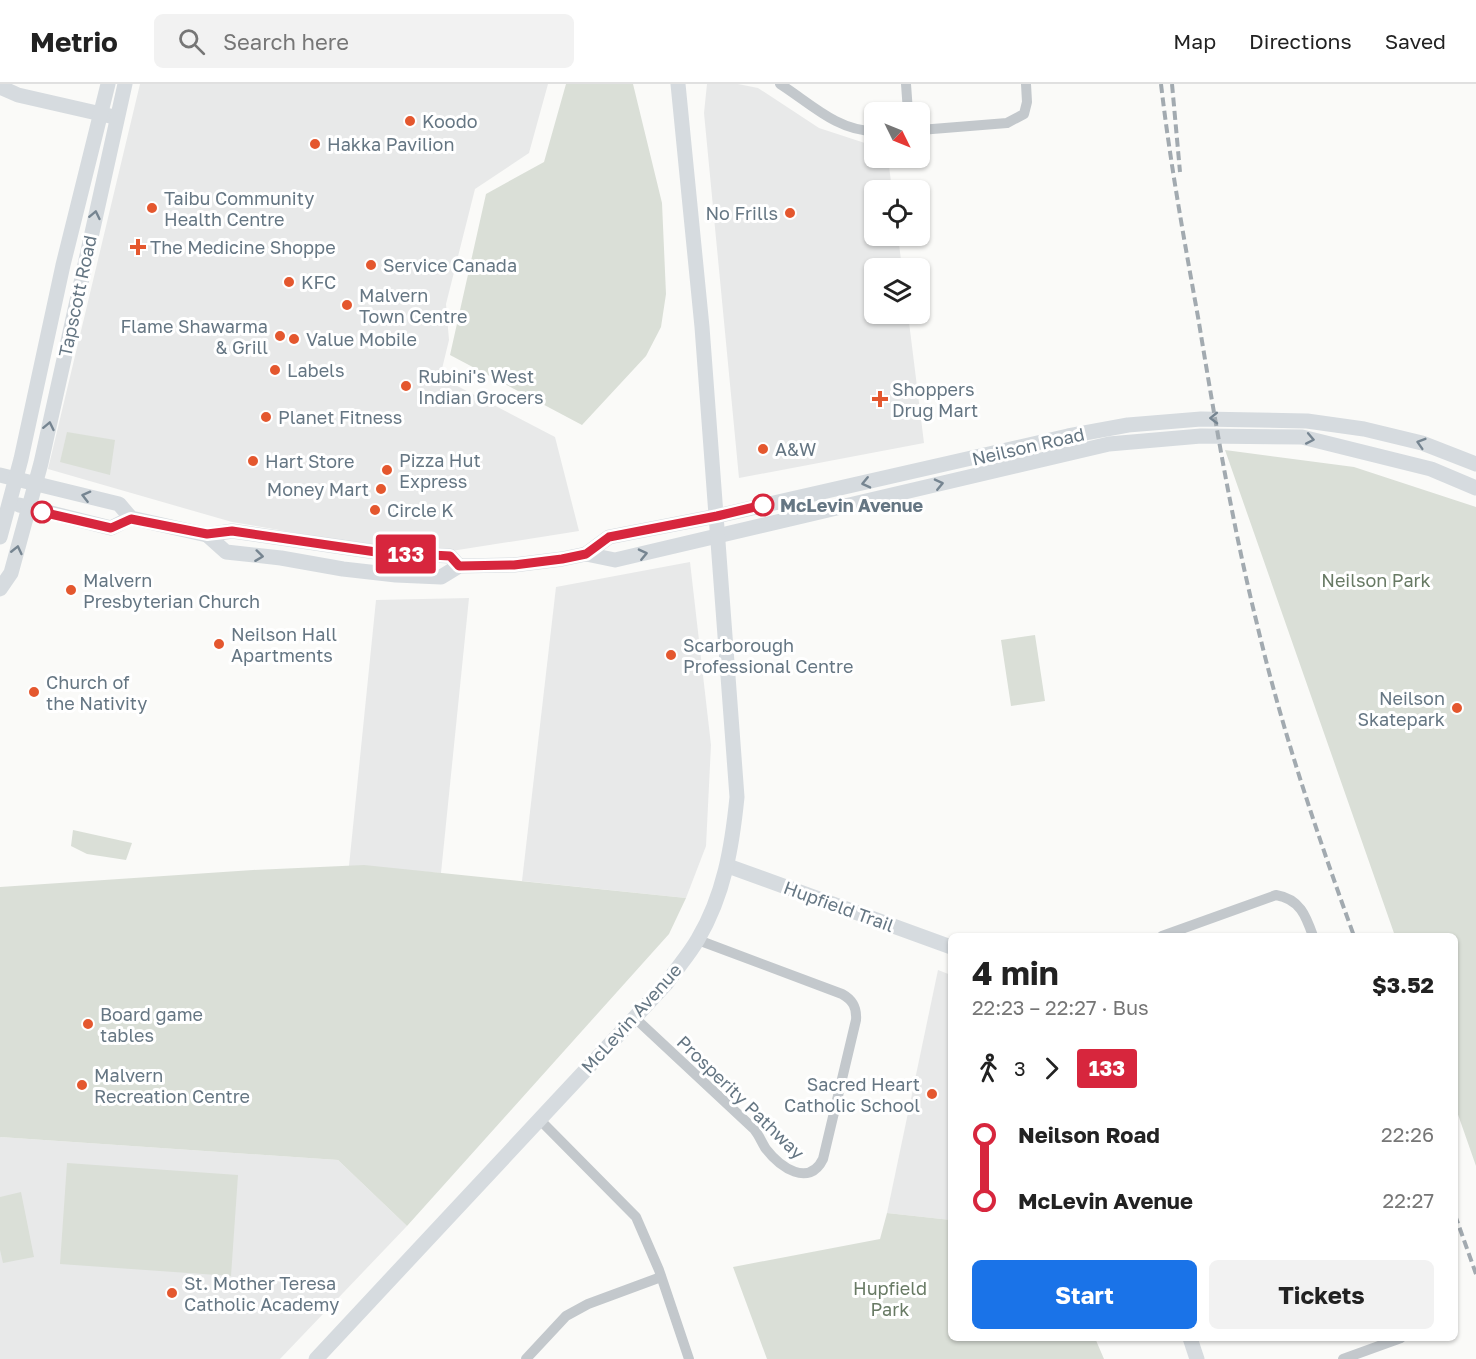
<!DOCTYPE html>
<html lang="en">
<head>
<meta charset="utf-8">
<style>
	:root { --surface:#fff; --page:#f2f2f2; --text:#222; --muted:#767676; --line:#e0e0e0; --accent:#1a73e8 }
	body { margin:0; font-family:"Golos Text",sans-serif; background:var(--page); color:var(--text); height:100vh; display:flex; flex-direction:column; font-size:22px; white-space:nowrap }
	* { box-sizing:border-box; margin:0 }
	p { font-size:20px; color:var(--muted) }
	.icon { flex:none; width:33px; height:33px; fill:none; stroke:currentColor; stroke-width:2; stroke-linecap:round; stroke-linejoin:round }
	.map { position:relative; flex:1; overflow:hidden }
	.panel { position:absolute; left:948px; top:849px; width:510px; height:408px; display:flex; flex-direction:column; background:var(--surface); border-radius:9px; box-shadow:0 2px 4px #0004 }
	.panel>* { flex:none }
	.badge { padding:0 12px; border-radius:4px; font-size:21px; line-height:39px }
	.needle { width:39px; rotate:133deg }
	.tools { position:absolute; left:864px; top:18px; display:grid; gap:12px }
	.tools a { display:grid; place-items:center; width:66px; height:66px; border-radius:9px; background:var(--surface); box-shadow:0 2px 4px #0004; font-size:30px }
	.map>.badge { position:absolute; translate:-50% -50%; box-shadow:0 0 0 3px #fff }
	.legs { display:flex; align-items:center; gap:9px; height:66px; padding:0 24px; font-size:20px }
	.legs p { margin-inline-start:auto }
	.overview { display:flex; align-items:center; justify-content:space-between; height:102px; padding:0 24px }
	h1 { font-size:33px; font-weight:700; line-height:45px }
	.cta { display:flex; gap:12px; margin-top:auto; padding:12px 24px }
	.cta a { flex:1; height:69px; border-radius:9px; background:var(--accent); color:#fff; font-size:24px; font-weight:700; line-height:69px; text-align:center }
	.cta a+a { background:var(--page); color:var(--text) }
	ul { padding:0 24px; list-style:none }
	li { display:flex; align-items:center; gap:21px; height:66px; font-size:22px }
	li i { display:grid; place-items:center; width:9px; height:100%; margin:0 8px; background:currentColor }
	li i::after { content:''; width:15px; height:15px; margin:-8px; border:4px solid; border-radius:50%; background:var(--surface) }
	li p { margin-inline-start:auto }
	li:first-child i { background:linear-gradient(#0000 50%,currentColor 0) }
	li:last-child i { background:linear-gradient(currentColor 50%,#0000 0) }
	header { display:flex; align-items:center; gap:36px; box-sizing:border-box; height:84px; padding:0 30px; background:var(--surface); border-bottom:2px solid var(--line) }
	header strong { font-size:28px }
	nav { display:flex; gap:33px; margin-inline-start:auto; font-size:21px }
	.search { width:420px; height:54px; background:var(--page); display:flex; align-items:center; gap:15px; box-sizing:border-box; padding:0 21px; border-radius:9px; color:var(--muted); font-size:22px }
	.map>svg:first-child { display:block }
</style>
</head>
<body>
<header>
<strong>Metrio</strong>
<div class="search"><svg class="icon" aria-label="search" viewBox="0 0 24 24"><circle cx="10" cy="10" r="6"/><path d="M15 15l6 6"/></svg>Search here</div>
<nav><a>Map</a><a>Directions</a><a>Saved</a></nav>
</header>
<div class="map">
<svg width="1476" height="1275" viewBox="0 0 1476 1275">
	<rect width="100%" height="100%" fill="#fafaf8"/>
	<g fill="#e8e9e9">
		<path d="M 140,0 L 548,0 L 529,69 L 475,105 L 446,220 L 449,256 L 440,293 L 555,353 L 579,447 L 445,468 L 344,457 L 232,438 L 48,385 Z"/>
		<path d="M 707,0 L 738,0 L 758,4 L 819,44 L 874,62 L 874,74 L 888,74 L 892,106 L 874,106 L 874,152 L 898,152 L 902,184 L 874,184 L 874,230 L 908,230 L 924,359 L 739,394 L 704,29 Z"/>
		<path d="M 690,478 L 711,661 L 706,762 L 686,814 L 522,797 L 556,503 Z"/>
		<path d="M 469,514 L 441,789 L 349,782 L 376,516 Z"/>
		<path d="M 938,886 L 951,891 L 951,1136 L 887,1129 Z"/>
		<path d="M 0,1053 L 338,1076 L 407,1142 L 280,1275 L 0,1275 Z"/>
	</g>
	<g fill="#dadfd7">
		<path d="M 566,0 L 633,0 L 662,119 L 666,210 L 661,243 L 646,272 L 582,341 L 450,271 L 486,110 L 544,78 Z"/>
		<path d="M 67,348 L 115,356 L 110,391 L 60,378 Z"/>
		<path d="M 1225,366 L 1354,383 L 1476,423 L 1476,1082 L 1455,1022 L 1455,852 L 1395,852 Z"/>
		<path d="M 1035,551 L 1045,617 L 1011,622 L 1001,556 Z"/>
		<path d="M 73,746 L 132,759 L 126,776 L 87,770 L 71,762 Z"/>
		<path d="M 364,781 L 686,814 L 669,850 L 407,1142 L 338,1076 L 0,1053 L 0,803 L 253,786 Z"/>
		<path d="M 67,1079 L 238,1091 L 231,1192 L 60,1180 Z"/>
		<path d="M 21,1108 L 34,1173 L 3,1179 L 0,1166 L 0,1113 Z"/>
		<path d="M 887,1129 L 951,1136 L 951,1254 L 1095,1254 L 1104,1275 L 767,1275 L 733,1183 L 880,1155 Z"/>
	</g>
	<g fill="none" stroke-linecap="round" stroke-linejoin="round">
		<g stroke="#c3c8cc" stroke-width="10">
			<path d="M 780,0 C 810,19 837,47 874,47"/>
			<path d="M 906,0 L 908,28"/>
			<path d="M 920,46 L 1007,39 L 1024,30 L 1027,18 L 1026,0"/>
			<path d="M 1162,852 L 1276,811 C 1300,815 1306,832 1313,852"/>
			<path d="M 635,934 L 754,1045 C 759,1051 762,1059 766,1065 C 780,1083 809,1104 823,1075 L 856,936 C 857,924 853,916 842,910 L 698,856"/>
			<path d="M 540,1036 L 636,1133 L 659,1186 L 689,1275"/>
			<path d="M 526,1275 L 566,1232 L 588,1220 L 661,1193"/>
			<path d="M 1343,1275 L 1401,1254"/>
		</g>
		<g stroke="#d6dbdf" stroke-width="15">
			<path d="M 0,3 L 18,11 L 110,32"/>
			<path d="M 0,391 L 119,420 L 131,434 L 207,451 L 232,447 L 376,468 L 450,472 L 459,482"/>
			<path d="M 19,421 L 111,444 L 131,434"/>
			<path d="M 207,451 L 226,468 L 281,474 L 343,485 L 396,491 L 441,493 L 459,482 L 514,481 L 562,475 L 586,470 L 609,453 L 717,432 L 1068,352 L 1128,341 L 1201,335 L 1307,337 L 1364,345 L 1422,359 L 1476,380"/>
			<path d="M 0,453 L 21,375 L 63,181 L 108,0"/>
			<path d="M 586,470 L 615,476 L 1109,360 L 1201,352 L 1302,353 L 1431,385 L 1476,404"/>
			<path d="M 0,505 L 11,489 L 41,379 L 125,0"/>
			<path d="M 728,782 L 951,863"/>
			<path d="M 1190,1254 L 1197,1275"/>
			<path d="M 316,1275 L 666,900 C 676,885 689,871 698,855 C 724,811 732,763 737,713 L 702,243 L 678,0"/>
		</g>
		<g stroke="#a2aab0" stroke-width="4" stroke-dasharray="9 4.5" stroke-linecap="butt">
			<path d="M 1161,0 C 1170,78 1184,155 1198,233 C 1215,336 1232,439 1257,540 C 1282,646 1317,750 1354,852"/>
			<path d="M 1172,0 L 1180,88"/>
			<path d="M 1455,1131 L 1476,1190"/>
		</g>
	</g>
	<defs><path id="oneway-chevron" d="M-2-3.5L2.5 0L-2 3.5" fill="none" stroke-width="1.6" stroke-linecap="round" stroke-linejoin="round" transform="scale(1.5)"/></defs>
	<g stroke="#768591">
		<use href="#oneway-chevron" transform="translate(95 131) rotate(-78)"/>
		<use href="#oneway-chevron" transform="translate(1214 334) rotate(179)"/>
		<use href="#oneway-chevron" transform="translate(49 342) rotate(-78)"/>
		<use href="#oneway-chevron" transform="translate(1310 355) rotate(11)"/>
		<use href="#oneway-chevron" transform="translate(1421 359) rotate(-163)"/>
		<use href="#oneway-chevron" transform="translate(866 399) rotate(167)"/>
		<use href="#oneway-chevron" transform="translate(939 400) rotate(-13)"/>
		<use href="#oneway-chevron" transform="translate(86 412) rotate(-166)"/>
		<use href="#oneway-chevron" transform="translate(17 466) rotate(-77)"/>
		<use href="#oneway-chevron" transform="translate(643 470) rotate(-13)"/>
		<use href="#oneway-chevron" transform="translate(259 472) rotate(7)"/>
	</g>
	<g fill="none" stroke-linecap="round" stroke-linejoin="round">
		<defs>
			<path id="line-1" d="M 42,428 L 111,444 L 131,435 L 207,450 L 232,447 L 376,468 L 450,472 L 459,482 L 514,481 L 562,475 L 586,470 L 609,453 L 717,432 L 763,421"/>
		</defs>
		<use href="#line-1" stroke="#fff" stroke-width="14"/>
		<use href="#line-1" stroke="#d7263d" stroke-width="9"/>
	</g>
	<g fill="#e4572e" stroke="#fff" stroke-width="2">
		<circle cx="410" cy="37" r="6"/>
		<circle cx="315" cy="60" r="6"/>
		<circle cx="152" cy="124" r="6"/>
		<circle cx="790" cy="129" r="6"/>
		<path d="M135 154h6v6h6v6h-6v6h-6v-6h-6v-6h6z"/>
		<circle cx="371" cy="181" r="6"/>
		<circle cx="289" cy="198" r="6"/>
		<circle cx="347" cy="221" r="6"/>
		<circle cx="280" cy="252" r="6"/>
		<circle cx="294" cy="255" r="6"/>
		<circle cx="275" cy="286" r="6"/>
		<circle cx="406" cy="302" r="6"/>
		<path d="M877 306h6v6h6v6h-6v6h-6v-6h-6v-6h6z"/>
		<circle cx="266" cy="333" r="6"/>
		<circle cx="763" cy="365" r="6"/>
		<circle cx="253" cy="377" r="6"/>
		<circle cx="387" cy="386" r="6"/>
		<circle cx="381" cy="405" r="6"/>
		<circle cx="375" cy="426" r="6"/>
		<circle cx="71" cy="506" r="6"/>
		<circle cx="219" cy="560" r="6"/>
		<circle cx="671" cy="571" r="6"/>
		<circle cx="34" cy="608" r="6"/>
		<circle cx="1457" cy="624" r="6"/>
		<circle cx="88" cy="940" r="6"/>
		<circle cx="82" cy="1001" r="6"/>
		<circle cx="932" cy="1010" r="6"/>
		<circle cx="172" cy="1209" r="6"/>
	</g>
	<g fill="#fff" stroke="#d7263d" stroke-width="3">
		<circle cx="763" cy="421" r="10"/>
		<circle cx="42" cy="428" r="10"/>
	</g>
	<g text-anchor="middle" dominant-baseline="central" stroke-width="6" stroke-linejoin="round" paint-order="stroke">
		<g font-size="18" fill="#657683" stroke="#fff" text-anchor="start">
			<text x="422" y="37">Koodo</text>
			<text x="327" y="60">Hakka Pavilion</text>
			<text x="164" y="114">Taibu Community<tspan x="164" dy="21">Health Centre</tspan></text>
			<text x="778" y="129" text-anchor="end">No Frills</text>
			<text x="150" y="163">The Medicine Shoppe</text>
			<text x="383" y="181">Service Canada</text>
			<text x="301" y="198">KFC</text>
			<text x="359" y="211">Malvern<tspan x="359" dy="21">Town Centre</tspan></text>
			<text x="268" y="242" text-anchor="end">Flame Shawarma<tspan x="268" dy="21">&amp; Grill</tspan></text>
			<text x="306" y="255">Value Mobile</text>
			<text x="287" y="286">Labels</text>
			<text x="418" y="292">Rubini's West<tspan x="418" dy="21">Indian Grocers</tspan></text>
			<text x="892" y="305">Shoppers<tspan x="892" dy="21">Drug Mart</tspan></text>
			<text x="278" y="333">Planet Fitness</text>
			<text x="775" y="365">A&amp;W</text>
			<text x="399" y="376">Pizza Hut<tspan x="399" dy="21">Express</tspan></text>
			<text x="265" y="377">Hart Store</text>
			<text x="369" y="405" text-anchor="end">Money Mart</text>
			<text x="387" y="426">Circle K</text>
			<text x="83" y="496">Malvern<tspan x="83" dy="21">Presbyterian Church</tspan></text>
			<text x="231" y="550">Neilson Hall<tspan x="231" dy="21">Apartments</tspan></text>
			<text x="683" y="561">Scarborough<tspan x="683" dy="21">Professional Centre</tspan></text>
			<text x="46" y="598">Church of<tspan x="46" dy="21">the Nativity</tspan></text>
			<text x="1445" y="614" text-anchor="end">Neilson<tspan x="1445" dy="21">Skatepark</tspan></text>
			<text x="100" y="930">Board game<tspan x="100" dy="21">tables</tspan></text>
			<text x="94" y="991">Malvern<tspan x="94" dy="21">Recreation Centre</tspan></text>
			<text x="920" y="1000" text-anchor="end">Sacred Heart<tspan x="920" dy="21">Catholic School</tspan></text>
			<text x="184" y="1199">St. Mother Teresa<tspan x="184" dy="21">Catholic Academy</tspan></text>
		</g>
		<g font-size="18" fill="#657683" stroke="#fff">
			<text transform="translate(77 212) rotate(-78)">Tapscott Road</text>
			<text transform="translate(1028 362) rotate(-13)">Neilson Road</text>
			<text transform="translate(839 822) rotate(20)">Hupfield Trail</text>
			<text transform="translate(631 934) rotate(-48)">McLevin Avenue</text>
			<text transform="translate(741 1013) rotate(44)">Prosperity Pathway</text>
		</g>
		<g font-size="18" font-weight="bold" fill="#657683" stroke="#fff" text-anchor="start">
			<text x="780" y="421">McLevin Avenue</text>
		</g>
		<g font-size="18" fill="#687a64" stroke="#fff">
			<text x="1376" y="496">Neilson Park</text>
			<text x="890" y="1204">Hupfield<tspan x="890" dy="21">Park</tspan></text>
		</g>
	</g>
</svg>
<div class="tools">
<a><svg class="needle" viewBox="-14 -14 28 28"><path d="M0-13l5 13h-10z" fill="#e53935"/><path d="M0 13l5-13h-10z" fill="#767676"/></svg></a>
<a><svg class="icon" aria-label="locate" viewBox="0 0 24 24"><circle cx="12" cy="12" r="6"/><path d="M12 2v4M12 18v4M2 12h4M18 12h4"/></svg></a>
<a><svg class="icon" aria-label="layers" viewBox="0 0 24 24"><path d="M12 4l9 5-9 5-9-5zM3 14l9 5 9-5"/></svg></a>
</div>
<b class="badge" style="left:406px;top:470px;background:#d7263d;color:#fff">133</b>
<section class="panel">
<div class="overview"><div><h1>4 min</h1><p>22:23 – 22:27 · Bus</p></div><b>$3.52</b></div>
<div class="legs"><svg class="icon" aria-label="walk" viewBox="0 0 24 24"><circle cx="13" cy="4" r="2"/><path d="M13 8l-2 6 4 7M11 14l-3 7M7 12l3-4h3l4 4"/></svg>3<svg class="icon" aria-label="forward" viewBox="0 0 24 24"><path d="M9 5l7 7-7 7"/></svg><b class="badge" style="background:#d7263d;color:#fff">133</b></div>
<ul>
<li><i style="color:#d7263d"></i><b>Neilson Road</b><p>22:26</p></li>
<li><i style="color:#d7263d"></i><b>McLevin Avenue</b><p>22:27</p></li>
</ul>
<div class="cta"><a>Start</a><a>Tickets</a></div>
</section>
</div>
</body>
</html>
